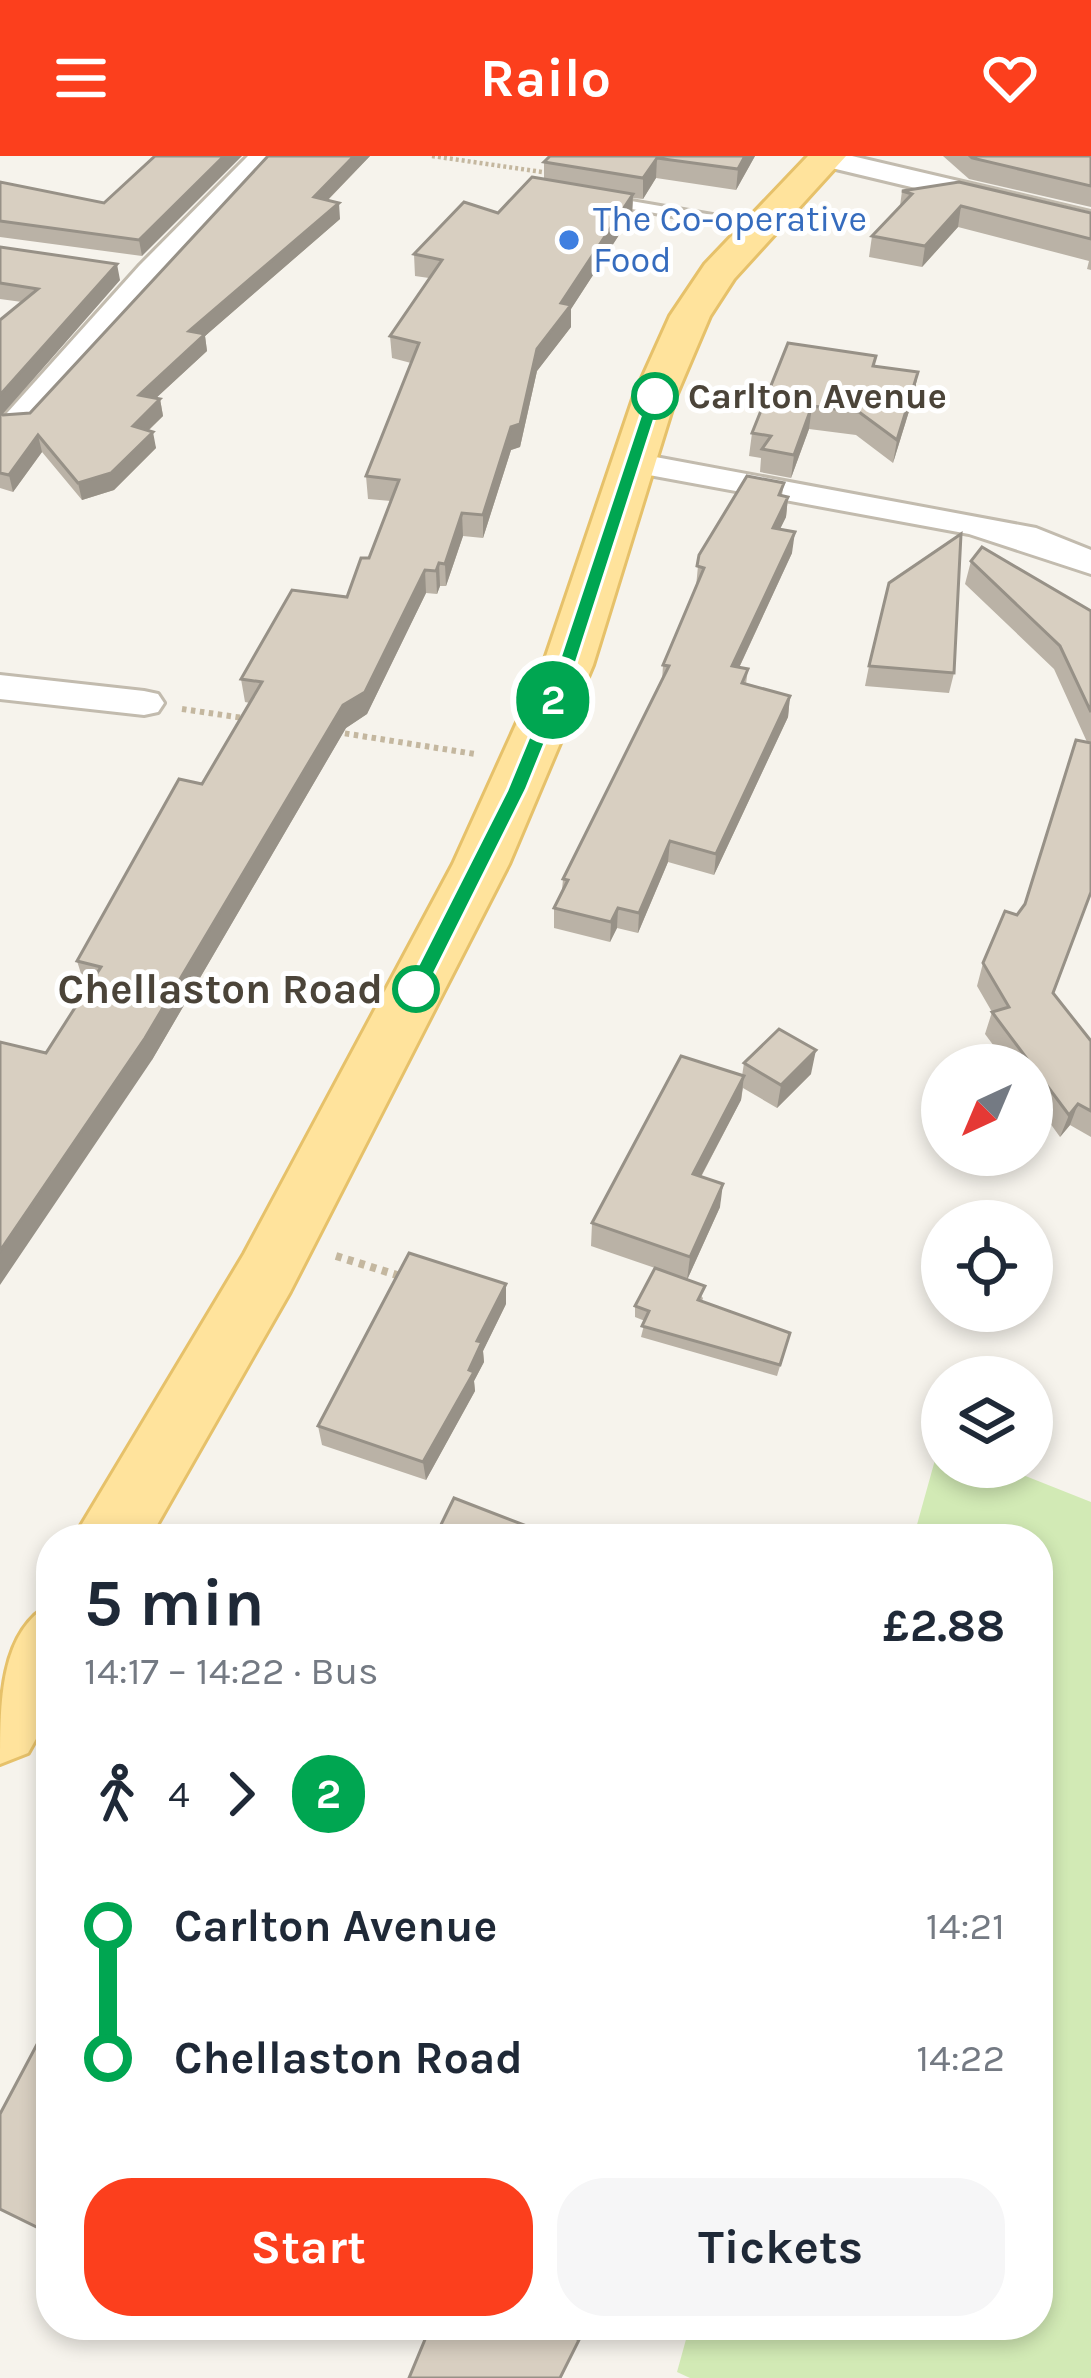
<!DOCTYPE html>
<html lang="en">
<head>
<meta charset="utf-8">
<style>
	:root { --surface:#fff; --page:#f6f6f7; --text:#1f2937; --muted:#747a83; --accent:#fc3f1d }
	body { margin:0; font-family:Karla,sans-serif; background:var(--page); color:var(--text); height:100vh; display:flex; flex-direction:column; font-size:45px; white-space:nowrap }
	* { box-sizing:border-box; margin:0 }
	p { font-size:39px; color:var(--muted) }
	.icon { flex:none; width:66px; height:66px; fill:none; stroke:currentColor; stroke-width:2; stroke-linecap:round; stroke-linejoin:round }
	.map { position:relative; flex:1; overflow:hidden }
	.drawer { position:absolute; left:36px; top:1368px; width:1017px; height:816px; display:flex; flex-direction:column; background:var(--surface); border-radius:48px; box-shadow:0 6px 18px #0003 }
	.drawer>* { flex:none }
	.badge { padding:0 24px; border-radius:39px; font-size:42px; line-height:78px }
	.needle { width:78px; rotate:224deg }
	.fabs { position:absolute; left:921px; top:888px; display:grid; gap:24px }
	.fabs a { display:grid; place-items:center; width:132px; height:132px; border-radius:50%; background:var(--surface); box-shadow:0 6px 18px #0003; font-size:60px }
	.map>.badge { position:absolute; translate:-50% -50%; box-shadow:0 0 0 6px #fff }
	.legs { display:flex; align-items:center; gap:18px; height:132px; padding:0 48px; font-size:39px }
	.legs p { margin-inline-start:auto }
	.overview { display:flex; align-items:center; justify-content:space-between; height:204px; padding:0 48px }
	h1 { font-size:66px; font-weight:700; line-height:90px }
	.primary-button { display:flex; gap:24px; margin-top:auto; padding:24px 48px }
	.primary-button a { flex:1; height:138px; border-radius:48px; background:var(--accent); color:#fff; font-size:48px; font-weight:700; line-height:138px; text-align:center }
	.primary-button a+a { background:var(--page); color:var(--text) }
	ul { padding:0 48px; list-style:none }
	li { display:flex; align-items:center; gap:42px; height:132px; font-size:45px }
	li i { display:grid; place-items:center; width:18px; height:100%; margin:0 15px; background:currentColor }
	li i::after { content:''; width:30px; height:30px; margin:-15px; border:9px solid; border-radius:50%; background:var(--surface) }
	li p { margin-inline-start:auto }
	li:first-child i { background:linear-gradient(#0000 50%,currentColor 0) }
	li:last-child i { background:linear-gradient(currentColor 50%,#0000 0) }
	header { display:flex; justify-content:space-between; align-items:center; height:156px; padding:0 48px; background:var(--accent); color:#fff; font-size:54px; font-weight:700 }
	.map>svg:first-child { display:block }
</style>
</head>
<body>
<header><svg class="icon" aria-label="menu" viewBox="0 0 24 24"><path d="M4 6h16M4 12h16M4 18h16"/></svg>Railo<svg class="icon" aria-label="heart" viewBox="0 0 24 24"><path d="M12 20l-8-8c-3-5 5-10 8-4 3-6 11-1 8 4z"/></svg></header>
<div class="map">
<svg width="1091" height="2222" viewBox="0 0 1091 2222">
	<rect width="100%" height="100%" fill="#f6f3ec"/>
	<path fill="#d2eab5" d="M 940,1286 L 942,1311 L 1003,1311 L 1091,1346 L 1091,2222 L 690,2222 L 677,2216 L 690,2169 L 1038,2169 L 1038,1383 L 913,1383 Z"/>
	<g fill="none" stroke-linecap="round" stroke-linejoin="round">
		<defs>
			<path id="lane" d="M 602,40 L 759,67 L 766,71 L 759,75 L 597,47 L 595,44 Z"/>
			<g id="street">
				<path d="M 248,0 L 278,0 L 31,271 L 7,271 L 2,264 L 7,257 L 140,109 Z"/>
				<path d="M 812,0 L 852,0 L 1091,56 L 1091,74 L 815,8 Z"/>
				<path d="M 634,297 L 1036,372 L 1091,394 L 1091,418 L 969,378 L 622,314 L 617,307 Z"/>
				<path d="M 0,519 L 144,535 L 158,538 L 164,547 L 158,556 L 144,559 L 0,543 Z"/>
			</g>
			<g id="primary">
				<path d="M 808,0 L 846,0 L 734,123 L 710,160 L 676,240 L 593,509 L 509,708 L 290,1136 L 149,1383 L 73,1383 L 244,1098 L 453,708 L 543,509 L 634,240 L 670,160 L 705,108 Z"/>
				<path d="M 51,1448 L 51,1556 L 28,1597 L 0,1608 C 0,1546 0,1475 51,1448 Z"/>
			</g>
		</defs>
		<use href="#lane" stroke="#c2bbae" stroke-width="6"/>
		<use href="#street" stroke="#c2bbae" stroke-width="6"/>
		<use href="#primary" stroke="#e6c16a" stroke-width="6"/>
		<path stroke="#c4b79f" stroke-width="4.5" stroke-dasharray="3 3" stroke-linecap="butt" d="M 432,0 L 549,17"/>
		<g stroke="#c4b79f" stroke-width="6" stroke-dasharray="4.5 4.5" stroke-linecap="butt">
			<path d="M 182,553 L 250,563"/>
			<path d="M 336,576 L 475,598"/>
		</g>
		<path stroke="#c4b79f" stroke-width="8" stroke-dasharray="6 6" stroke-linecap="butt" d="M 336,1100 L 397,1119"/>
		<use href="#lane" fill="#fff" fill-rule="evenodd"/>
		<use href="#street" fill="#fff" fill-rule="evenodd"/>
		<use href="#primary" fill="#ffe39c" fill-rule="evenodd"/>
	</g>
	<g fill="#bab2a6">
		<path d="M 155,0 L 142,100 L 0,81 L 0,26 L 104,47 Z"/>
		<path d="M 268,0 L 370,0 L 328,44 L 340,63 L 205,180 L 207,195 L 156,242 L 160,243 L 163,260 L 149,274 L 156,292 L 114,334 L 82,344 L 42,296 L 13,336 L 0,332 L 0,164 L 22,146 L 0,143 L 0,91 L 120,124 L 2,259 L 30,257 Z"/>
		<path d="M 550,0 L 755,0 L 736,34 L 656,22 L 643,43 L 633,42 L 632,59 L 571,153 L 571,171 L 537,215 L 520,291 L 511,294 L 483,382 L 463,380 L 446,430 L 440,430 L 437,438 L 426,437 L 367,558 L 346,572 L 152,904 L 46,897 L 89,828 L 84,827 L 77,805 L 202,628 L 250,547 L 245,546 L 241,523 L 347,441 L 369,402 L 391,345 L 368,343 L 366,320 L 411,207 L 392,202 L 390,180 L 429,122 L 415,120 L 414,98 L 498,57 L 544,23 L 544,6 Z"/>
		<path d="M 943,0 L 1091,0 L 1091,51 L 969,23 Z"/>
		<path d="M 902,35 L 1091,57 L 1091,114 L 1087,113 L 1089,105 L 958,71 L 922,111 L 869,101 L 872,80 L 900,50 Z"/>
		<path d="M 875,211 L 918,216 L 914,239 L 893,307 L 856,279 L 809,273 L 791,322 L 760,316 L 761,302 L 749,300 L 752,277 Z"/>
		<path d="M 784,327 L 782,339 L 788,341 L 786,361 L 780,373 L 792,397 L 739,512 L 748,513 L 746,528 L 790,540 L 788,561 L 714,719 L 668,706 L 638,777 L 617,772 L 610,786 L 554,772 L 554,752 L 562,734 L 563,723 L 662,525 L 663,509 L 696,431 L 699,399 Z"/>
		<path d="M 971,405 L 1091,455 L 1091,738 L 1054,837 L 1091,885 L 1091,981 L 1070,969 L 1060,981 L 1032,942 L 1032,909 L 1008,909 L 985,878 L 992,856 L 977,830 L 983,807 L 1025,748 L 1087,586 L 1054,513 L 965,428 Z"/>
		<path d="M 869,510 L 954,517 L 949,537 L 865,530 Z"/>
		<path d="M 744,907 L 811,918 L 777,952 L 743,932 L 741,944 L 701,1021 L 720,1051 L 687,1124 L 703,1142 L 702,1145 L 790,1177 L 777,1220 L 641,1181 L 645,1165 L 635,1161 L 635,1150 L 655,1112 L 591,1090 L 592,1067 L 742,920 Z"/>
		<path d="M 506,1148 L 483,1195 L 484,1206 L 474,1225 L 475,1235 L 426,1324 L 322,1289 L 318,1270 Z"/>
	</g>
	<g fill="#979187">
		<path d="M 224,0 L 242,0 L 142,100 L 139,84 Z"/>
		<path d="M 354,0 L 370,0 L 315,57 L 314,41 Z"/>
		<path d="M 745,0 L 755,0 L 736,34 L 738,13 Z"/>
		<path d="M 657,2 L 656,22 L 643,43 L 643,22 Z"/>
		<path d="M 633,38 L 632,59 L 571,153 L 571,171 L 537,215 L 520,291 L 511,294 L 483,382 L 483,359 L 537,193 L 561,147 Z"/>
		<path d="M 339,47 L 340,63 L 205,180 L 207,195 L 142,255 L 139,239 L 189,175 Z"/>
		<path d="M 961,50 L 958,71 L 922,111 L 925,90 Z"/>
		<path d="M 117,108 L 120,124 L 0,261 L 0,239 Z"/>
		<path d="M 918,216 L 914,239 L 893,307 L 897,284 Z"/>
		<path d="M 160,243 L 163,260 L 136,286 L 133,270 Z"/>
		<path d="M 812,250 L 809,273 L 791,322 L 794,299 Z"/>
		<path d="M 153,276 L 156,292 L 114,334 L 82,344 L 78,327 Z"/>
		<path d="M 38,279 L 42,296 L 13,336 L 9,319 Z"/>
		<path d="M 788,341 L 786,361 L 770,393 L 773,372 Z"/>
		<path d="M 462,357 L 463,380 L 446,430 L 445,408 Z"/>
		<path d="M 795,376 L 792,397 L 730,531 L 732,510 Z"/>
		<path d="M 439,407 L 440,430 L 437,438 L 436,415 Z"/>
		<path d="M 425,414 L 426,437 L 367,558 L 346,572 L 152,904 L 0,1129 L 0,1095 L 343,549 Z"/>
		<path d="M 790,540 L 788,561 L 714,719 L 716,698 Z"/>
		<path d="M 670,685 L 668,706 L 638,777 L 639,757 Z"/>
		<path d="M 618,752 L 617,772 L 610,786 L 611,766 Z"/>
		<path d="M 816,894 L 811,918 L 777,952 L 781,929 Z"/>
		<path d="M 744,920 L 741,944 L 690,1041 L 693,1018 Z"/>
		<path d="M 1078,948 L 1070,969 L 1060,981 L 1069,959 Z"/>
		<path d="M 723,1028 L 720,1051 L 687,1124 L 690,1101 Z"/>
		<path d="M 506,1128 L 506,1148 L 483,1195 L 484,1206 L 474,1225 L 475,1235 L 426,1324 L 423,1306 L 469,1214 L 477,1185 Z"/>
	</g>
	<g fill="#d8cfc1" stroke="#979187" stroke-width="3">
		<path d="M 155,0 L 224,0 L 139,84 L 0,65 L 0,26 L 104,47 Z"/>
		<path d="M 268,0 L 354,0 L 314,41 L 339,47 L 189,175 L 205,178 L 139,239 L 160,243 L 133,270 L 153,276 L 111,317 L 78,327 L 38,279 L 9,319 L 0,317 L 0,256 L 3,259 L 30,257 Z"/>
		<path d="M 550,0 L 745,0 L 738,13 L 657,2 L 643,22 L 544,6 Z"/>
		<path d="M 970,0 L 1091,0 L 1091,30 L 972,2 Z"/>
		<path d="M 532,21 L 633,38 L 561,147 L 571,149 L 537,193 L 520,268 L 511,271 L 483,359 L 462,357 L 445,408 L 439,407 L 436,415 L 425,414 L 365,536 L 343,549 L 145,882 L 0,1095 L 0,886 L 46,897 L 101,811 L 77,805 L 179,623 L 202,628 L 262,526 L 241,523 L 292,434 L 347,441 L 361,402 L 369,402 L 399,324 L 366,320 L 419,187 L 390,180 L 442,104 L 414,98 L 464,46 L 498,57 Z"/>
		<path d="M 959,26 L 1091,57 L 1091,83 L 961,50 L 925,90 L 872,80 L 912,38 L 902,35 Z"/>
		<path d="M 0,91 L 117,108 L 0,239 L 0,164 L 38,133 L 0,127 Z"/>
		<path d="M 788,187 L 876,200 L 873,210 L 918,216 L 897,284 L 859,256 L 812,250 L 794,299 L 762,293 L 771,280 L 752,277 Z"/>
		<path d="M 747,320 L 784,327 L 779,339 L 788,341 L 773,372 L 795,376 L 732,510 L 748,513 L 742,527 L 790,540 L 716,698 L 670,685 L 639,757 L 618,752 L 611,766 L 554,752 L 568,724 L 563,723 L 669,510 L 663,509 L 704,412 L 697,410 L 699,399 Z"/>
		<path d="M 961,378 L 954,517 L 869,510 L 889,427 Z"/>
		<path d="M 982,391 L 1091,455 L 1091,556 L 1060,490 L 971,405 Z"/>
		<path d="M 1076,584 L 1091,587 L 1091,736 L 1053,837 L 1091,885 L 1091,955 L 1078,948 L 1069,959 L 992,856 L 1009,851 L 983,807 L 1005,755 L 1017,759 L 1025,748 Z"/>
		<path d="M 779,873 L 816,894 L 781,929 L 744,907 Z"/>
		<path d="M 681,900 L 744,920 L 693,1018 L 723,1028 L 690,1101 L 592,1067 Z"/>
		<path d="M 409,1097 L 506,1128 L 477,1185 L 482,1186 L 469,1214 L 474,1216 L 423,1306 L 318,1270 Z"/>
		<path d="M 655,1112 L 705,1130 L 698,1144 L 790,1177 L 780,1209 L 642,1170 L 649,1155 L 635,1150 Z"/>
		<path d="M 454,1342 L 545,1377 L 543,1383 L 434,1383 Z"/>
		<path d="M 51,1862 L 51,2078 L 0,2053 L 0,1958 Z"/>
		<path d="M 431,2169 L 551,2169 L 579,2184 L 560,2222 L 409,2222 Z"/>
	</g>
	<path fill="#00a651" stroke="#fff" stroke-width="3" d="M 655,235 L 662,240 L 571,523 L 526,634 L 424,838 L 409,838 L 406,833 L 507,634 L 553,523 L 647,240 Z"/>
	<circle fill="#3f7fe0" stroke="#fff" stroke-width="4.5" cx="569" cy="84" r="12"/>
	<g fill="#fff" stroke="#00a651" stroke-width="6">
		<circle cx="655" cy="240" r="21"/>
		<circle cx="416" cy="833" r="21"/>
	</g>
	<g text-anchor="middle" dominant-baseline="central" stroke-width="10" stroke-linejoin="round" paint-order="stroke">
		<g font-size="36" fill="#366cbe" stroke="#fff" text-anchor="start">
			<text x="593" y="63">The Co-operative<tspan x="593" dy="41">Food</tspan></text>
		</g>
		<g font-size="36" font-weight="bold" fill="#4b4439" stroke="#fff" text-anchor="start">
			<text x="688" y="240">Carlton Avenue</text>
		</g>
		<g font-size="42" font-weight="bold" fill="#4b4439" stroke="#fff" text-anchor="end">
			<text x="383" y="833">Chellaston Road</text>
		</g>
	</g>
</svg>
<div class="fabs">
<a><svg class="needle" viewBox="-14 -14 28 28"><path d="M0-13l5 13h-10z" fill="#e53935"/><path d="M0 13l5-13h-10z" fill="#747a83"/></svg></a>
<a><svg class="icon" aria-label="locate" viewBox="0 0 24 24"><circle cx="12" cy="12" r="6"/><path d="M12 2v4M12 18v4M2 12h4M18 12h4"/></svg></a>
<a><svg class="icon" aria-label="layers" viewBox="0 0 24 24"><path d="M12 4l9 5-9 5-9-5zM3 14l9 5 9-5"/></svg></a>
</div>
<b class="badge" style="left:553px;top:544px;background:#00a651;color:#fff">2</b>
<section class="drawer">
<div class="overview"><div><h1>5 min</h1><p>14:17 – 14:22 · Bus</p></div><b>£2.88</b></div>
<div class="legs"><svg class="icon" aria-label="walk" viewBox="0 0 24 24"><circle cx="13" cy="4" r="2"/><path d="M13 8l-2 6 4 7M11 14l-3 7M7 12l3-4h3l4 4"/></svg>4<svg class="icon" aria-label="forward" viewBox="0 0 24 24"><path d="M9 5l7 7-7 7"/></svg><b class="badge" style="background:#00a651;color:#fff">2</b></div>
<ul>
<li><i style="color:#00a651"></i><b>Carlton Avenue</b><p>14:21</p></li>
<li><i style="color:#00a651"></i><b>Chellaston Road</b><p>14:22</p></li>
</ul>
<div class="primary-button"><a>Start</a><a>Tickets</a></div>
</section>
</div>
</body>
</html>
